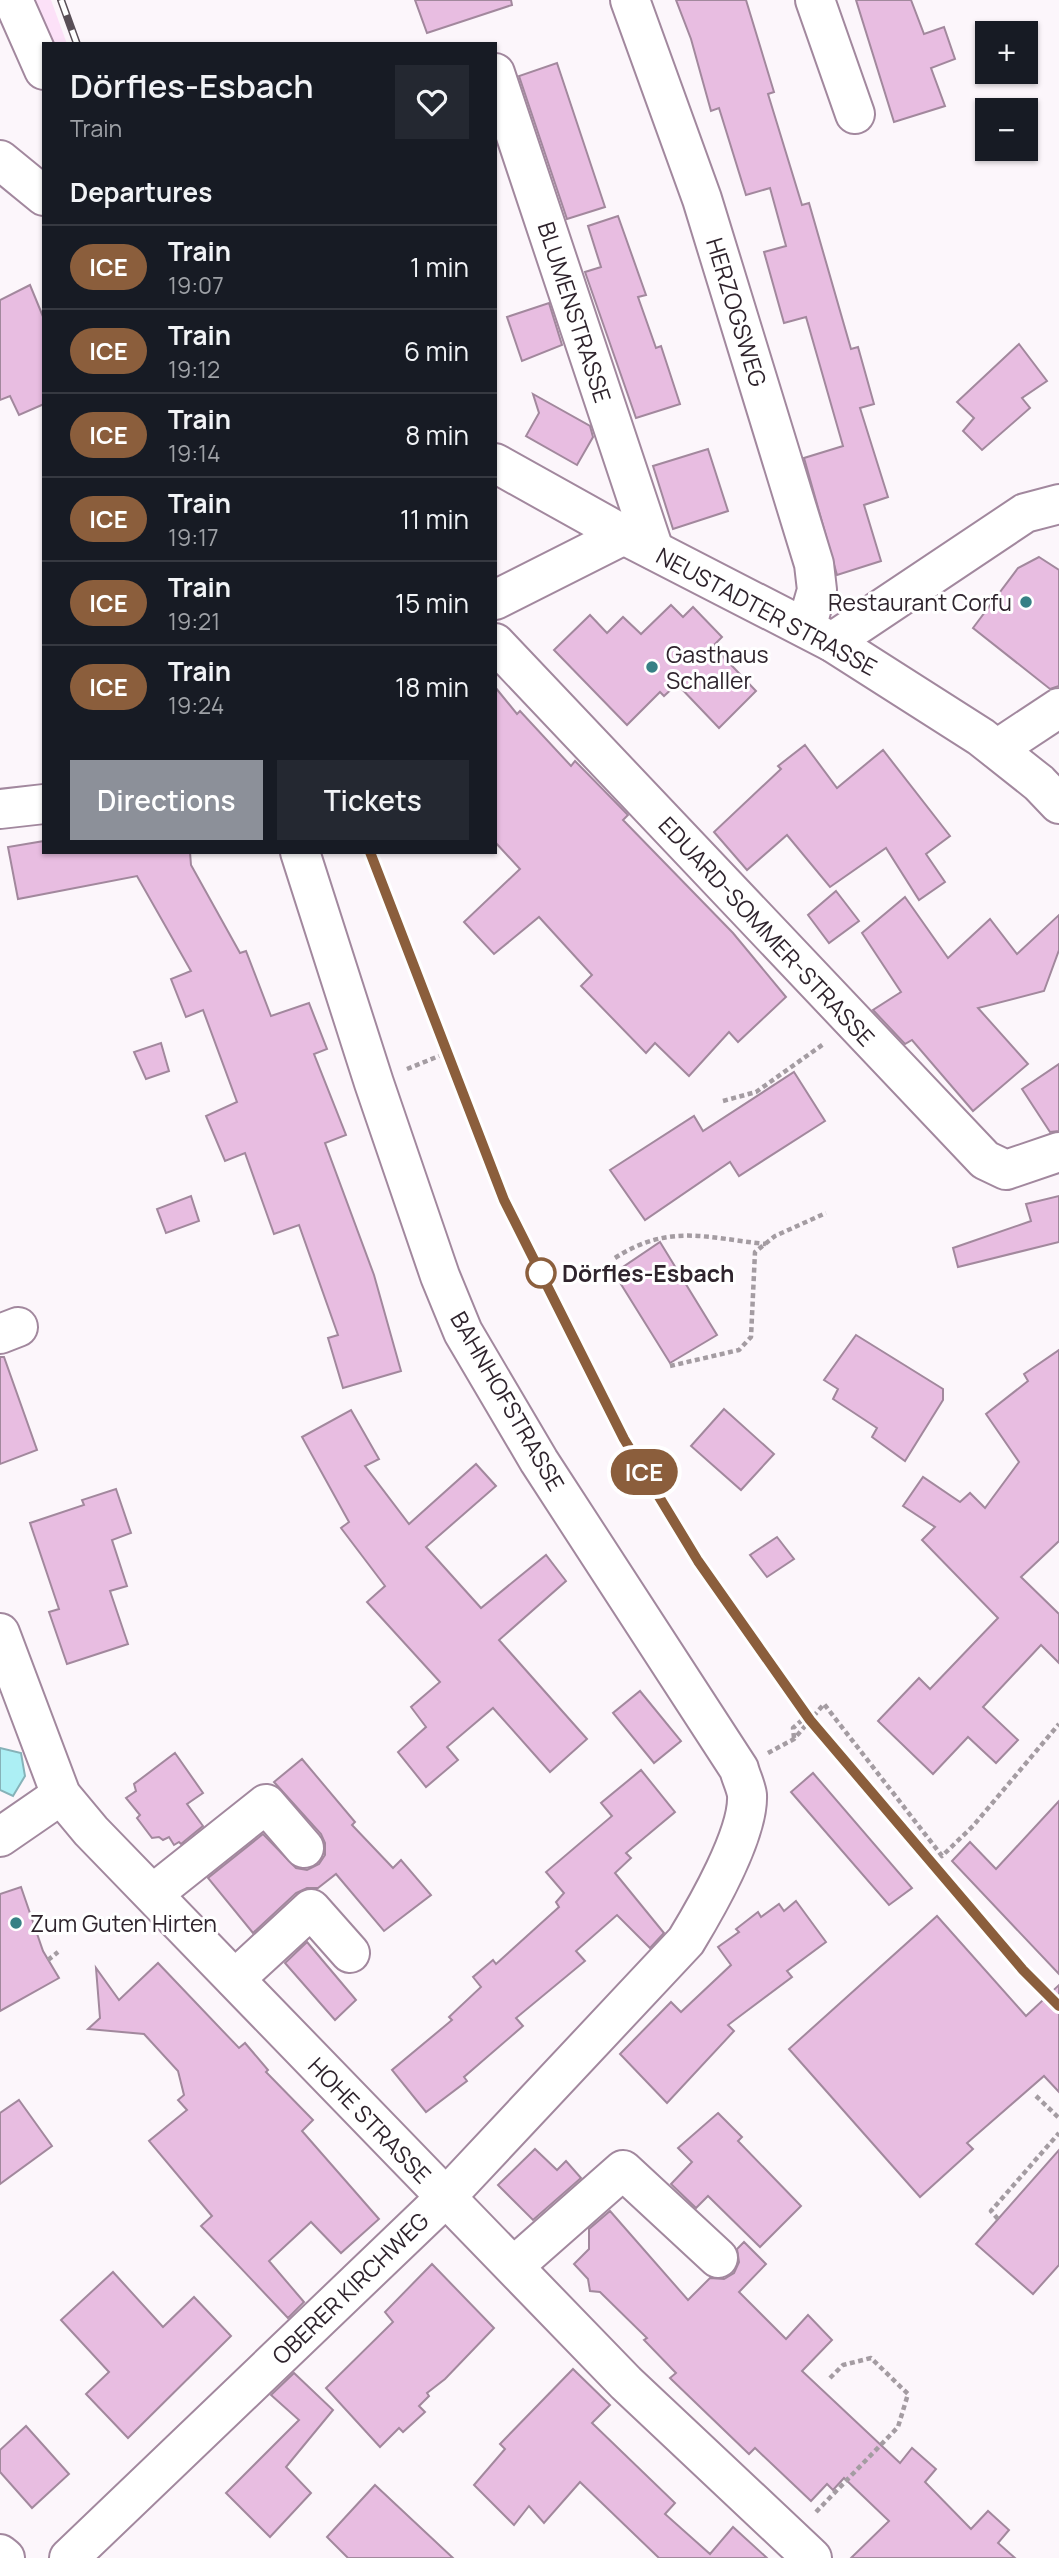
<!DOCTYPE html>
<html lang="en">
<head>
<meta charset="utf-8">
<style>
	:root { --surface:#171b24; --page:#242831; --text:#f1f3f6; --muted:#9ea1a6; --line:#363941; --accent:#8c9099 }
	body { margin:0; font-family:Manrope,sans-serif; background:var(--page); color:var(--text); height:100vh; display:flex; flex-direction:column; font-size:26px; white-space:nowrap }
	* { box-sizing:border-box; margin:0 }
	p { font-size:23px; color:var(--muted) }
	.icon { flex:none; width:38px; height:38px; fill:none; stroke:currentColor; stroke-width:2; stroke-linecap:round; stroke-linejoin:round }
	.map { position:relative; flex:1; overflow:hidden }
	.panel { position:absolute; left:42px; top:42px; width:455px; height:812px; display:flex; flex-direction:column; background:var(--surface); border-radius:0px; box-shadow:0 2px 5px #0004 }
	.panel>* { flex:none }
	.badge { padding:0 14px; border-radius:23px; font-size:24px; line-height:46px }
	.tools { position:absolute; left:975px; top:21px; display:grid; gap:14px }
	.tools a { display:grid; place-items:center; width:63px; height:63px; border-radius:0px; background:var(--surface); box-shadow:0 2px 5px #0004; font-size:35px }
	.map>.badge { position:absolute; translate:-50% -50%; box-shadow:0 0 0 4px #fff }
	h2 { padding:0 28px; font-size:26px; line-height:63px }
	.round { display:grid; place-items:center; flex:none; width:74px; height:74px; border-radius:0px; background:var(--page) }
	.headline { display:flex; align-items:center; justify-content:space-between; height:119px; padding:0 28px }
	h1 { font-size:33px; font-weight:600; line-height:52px }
	.button { display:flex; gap:14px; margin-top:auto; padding:14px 28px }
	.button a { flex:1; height:80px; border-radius:0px; background:var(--accent); color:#fff; font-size:28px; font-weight:600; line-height:80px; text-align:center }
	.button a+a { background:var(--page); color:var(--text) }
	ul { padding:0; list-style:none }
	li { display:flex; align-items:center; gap:21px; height:84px; padding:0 28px; border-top:2px solid var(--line) }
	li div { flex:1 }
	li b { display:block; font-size:26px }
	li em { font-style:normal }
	li .badge { min-width:77px; font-weight:700; text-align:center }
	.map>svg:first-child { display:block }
</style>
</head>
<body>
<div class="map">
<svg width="1059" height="2558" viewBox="0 0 1059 2558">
	<rect width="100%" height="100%" fill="#fcf6fb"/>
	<path fill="#fce1f8" d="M 25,0 L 51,0 L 67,44 L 44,44 Z"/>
	<path fill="#aceff4" stroke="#86b2b8" stroke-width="2" d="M 0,1748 L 21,1753 L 25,1776 L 13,1796 L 0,1790 Z"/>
	<g fill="#e8bde1" stroke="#a2889d" stroke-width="2">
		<path d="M 415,0 L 511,0 L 512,5 L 427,33 Z"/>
		<path d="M 676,0 L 746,0 L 774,92 L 768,94 L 802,205 L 809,203 L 851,349 L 858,347 L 874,404 L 860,408 L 888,497 L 864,505 L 881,561 L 837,575 L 804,458 L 843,446 L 806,317 L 784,323 L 764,252 L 786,246 L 770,188 L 746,195 L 719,108 L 711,111 L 691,39 Z"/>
		<path d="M 856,0 L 911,0 L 924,34 L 944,27 L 955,59 L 931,68 L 945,106 L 894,122 Z"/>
		<path d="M 557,63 L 605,207 L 567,219 L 519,76 Z"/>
		<path d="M 618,216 L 646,295 L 638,297 L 656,348 L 661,346 L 680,404 L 636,418 L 585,272 L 601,267 L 588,226 Z"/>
		<path d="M 30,285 L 44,319 L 44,404 L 19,415 L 10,396 L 0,400 L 0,300 Z"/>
		<path d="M 549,303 L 562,345 L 522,361 L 507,317 Z"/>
		<path d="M 1019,344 L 1047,381 L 1022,398 L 1030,408 L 982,450 L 963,431 L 974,418 L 957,402 Z"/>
		<path d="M 533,394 L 590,426 L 593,437 L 577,465 L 526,436 L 539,413 Z"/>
		<path d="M 708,449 L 728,511 L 673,529 L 653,466 Z"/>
		<path d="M 1039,557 L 1059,570 L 1059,686 L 1050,689 L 973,628 L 1018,568 Z"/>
		<path d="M 671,605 L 683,617 L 693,607 L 722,637 L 713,646 L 756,691 L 719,728 L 677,684 L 664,696 L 660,692 L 627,725 L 554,650 L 590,615 L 607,633 L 623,617 L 641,634 Z"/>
		<path d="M 495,687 L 517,714 L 520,711 L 571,766 L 575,761 L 628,815 L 623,820 L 733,933 L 786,997 L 738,1042 L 729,1032 L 689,1076 L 655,1043 L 646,1053 L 581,986 L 592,975 L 539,917 L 494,954 L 464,922 L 520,869 L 495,842 Z"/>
		<path d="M 805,745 L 837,788 L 883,750 L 950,836 L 926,854 L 945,882 L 919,900 L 886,848 L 830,887 L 787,835 L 747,870 L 714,832 L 781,769 L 778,766 Z"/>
		<path d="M 44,841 L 44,852 L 190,852 L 191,865 L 240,953 L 246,951 L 271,1016 L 309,1003 L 327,1049 L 314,1054 L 346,1135 L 325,1143 L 374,1275 L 401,1371 L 343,1388 L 328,1338 L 338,1335 L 299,1225 L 274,1234 L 245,1153 L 225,1161 L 206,1116 L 237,1102 L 203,1010 L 186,1017 L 171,979 L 191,971 L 137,876 L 18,899 L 8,847 Z"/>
		<path d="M 836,891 L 859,921 L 829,943 L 808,915 Z"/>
		<path d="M 905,897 L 948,958 L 990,919 L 1017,954 L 1059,915 L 1059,950 L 1044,991 L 978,1008 L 1028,1064 L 973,1111 L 912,1040 L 905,1044 L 873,1010 L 901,992 L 862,933 Z"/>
		<path d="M 161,1043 L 169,1071 L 146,1079 L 134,1052 Z"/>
		<path d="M 1059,1064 L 1059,1131 L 1050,1132 L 1022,1089 Z"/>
		<path d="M 794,1072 L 825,1121 L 739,1176 L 730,1162 L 645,1220 L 610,1170 L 694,1116 L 703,1131 Z"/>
		<path d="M 191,1196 L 199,1221 L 166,1233 L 157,1209 Z"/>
		<path d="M 1059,1196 L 1059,1242 L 958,1267 L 953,1248 L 1031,1221 L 1026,1204 Z"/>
		<path d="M 660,1242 L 717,1335 L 670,1363 L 614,1273 Z"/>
		<path d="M 856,1335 L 943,1389 L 943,1400 L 905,1461 L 872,1437 L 877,1428 L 833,1399 L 838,1389 L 824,1380 Z"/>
		<path d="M 1059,1350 L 1059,1541 L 1021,1577 L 1059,1614 L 1059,1663 L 1041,1645 L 983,1707 L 1018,1740 L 996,1763 L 968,1737 L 933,1774 L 878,1721 L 919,1678 L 930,1689 L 998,1618 L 922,1540 L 935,1527 L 903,1506 L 923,1477 L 960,1502 L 970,1493 L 985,1508 L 1019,1462 L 986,1414 L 1028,1381 L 1024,1374 Z"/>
		<path d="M 0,1357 L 4,1357 L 37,1450 L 0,1464 Z"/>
		<path d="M 724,1409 L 774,1454 L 741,1490 L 691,1446 Z"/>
		<path d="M 351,1410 L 379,1459 L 365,1466 L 409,1524 L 476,1464 L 496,1486 L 426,1547 L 481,1608 L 546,1555 L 566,1581 L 499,1640 L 587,1739 L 550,1772 L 493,1708 L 447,1747 L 458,1760 L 426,1787 L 398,1752 L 426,1727 L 411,1707 L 440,1682 L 367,1602 L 385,1586 L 341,1528 L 349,1522 L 302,1437 Z"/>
		<path d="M 116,1489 L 131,1533 L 112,1540 L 127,1586 L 110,1591 L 128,1644 L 67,1664 L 49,1612 L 59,1609 L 30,1523 L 84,1505 L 82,1500 Z"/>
		<path d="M 777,1537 L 794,1559 L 767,1577 L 750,1555 Z"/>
		<path d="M 640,1691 L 681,1741 L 654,1763 L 613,1713 Z"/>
		<path d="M 175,1753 L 203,1793 L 187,1804 L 203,1826 L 181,1844 L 179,1842 L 174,1845 L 169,1837 L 163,1840 L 159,1837 L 152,1838 L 137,1818 L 140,1815 L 126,1798 L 136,1791 L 134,1784 Z"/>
		<path d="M 302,1759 L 355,1822 L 352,1825 L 393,1868 L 401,1860 L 431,1895 L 384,1931 L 336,1874 L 318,1888 L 307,1888 L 296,1893 L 253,1933 L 208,1878 L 263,1834 L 296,1868 L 307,1870 L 319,1864 L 325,1855 L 325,1843 L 321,1834 L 274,1782 Z"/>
		<path d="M 641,1770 L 675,1812 L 626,1853 L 631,1858 L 615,1873 L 664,1933 L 650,1948 L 617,1915 L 576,1951 L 585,1961 L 516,2018 L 523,2026 L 464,2077 L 467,2081 L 426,2112 L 392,2070 L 452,2020 L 449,2017 L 481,1987 L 473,1977 L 493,1960 L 496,1964 L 559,1907 L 556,1902 L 564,1893 L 546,1872 L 612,1816 L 601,1803 Z"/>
		<path d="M 813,1773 L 912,1888 L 889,1905 L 791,1792 Z"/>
		<path d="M 1059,1801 L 1059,1974 L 952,1861 L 970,1842 L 996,1869 Z"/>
		<path d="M 21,1887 L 43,1951 L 59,1978 L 0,2011 L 0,1894 Z"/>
		<path d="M 796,1901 L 826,1942 L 787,1971 L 792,1977 L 728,2025 L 734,2031 L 667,2103 L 620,2054 L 671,2002 L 681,2012 L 731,1965 L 718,1947 L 739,1932 L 736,1929 L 758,1912 L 761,1917 L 779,1904 L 784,1911 Z"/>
		<path d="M 937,1916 L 1026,2016 L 1059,1985 L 1059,2092 L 1044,2076 L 967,2143 L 973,2149 L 920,2197 L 789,2049 Z"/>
		<path d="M 307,1942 L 356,2000 L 335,2020 L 285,1963 Z"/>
		<path d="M 158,1963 L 239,2048 L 245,2043 L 268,2070 L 266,2072 L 313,2120 L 302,2131 L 379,2219 L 341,2253 L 311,2222 L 269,2261 L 304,2302 L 288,2318 L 201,2226 L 212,2216 L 149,2141 L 187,2110 L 178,2100 L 184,2095 L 178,2071 L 144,2034 L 88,2029 L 100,2018 L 96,1968 L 119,2000 Z"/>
		<path d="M 19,2100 L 52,2146 L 0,2184 L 0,2113 Z"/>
		<path d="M 718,2113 L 742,2137 L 738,2141 L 801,2206 L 760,2247 L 708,2196 L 696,2208 L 671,2184 L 692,2162 L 678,2148 Z"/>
		<path d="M 535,2149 L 557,2170 L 566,2161 L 581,2178 L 533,2220 L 498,2185 Z"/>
		<path d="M 1059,2150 L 1059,2265 L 1033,2294 L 976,2244 Z"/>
		<path d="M 610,2211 L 688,2300 L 710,2278 L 724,2279 L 734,2273 L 739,2262 L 737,2249 L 744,2242 L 766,2264 L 739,2292 L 786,2339 L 808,2315 L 832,2340 L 802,2371 L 900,2463 L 912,2448 L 936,2469 L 925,2482 L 971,2529 L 988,2511 L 1009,2530 L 998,2543 L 1015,2558 L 851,2558 L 889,2521 L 844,2478 L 833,2490 L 827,2484 L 811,2501 L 755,2448 L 749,2454 L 670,2378 L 676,2373 L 644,2340 L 647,2338 L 600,2292 L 590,2291 L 588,2279 L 574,2264 L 589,2249 L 589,2229 Z"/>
		<path d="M 432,2264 L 494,2328 L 445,2379 L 427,2393 L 429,2396 L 419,2406 L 425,2412 L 403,2432 L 399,2428 L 380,2447 L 326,2388 L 393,2322 L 385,2312 Z"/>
		<path d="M 113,2272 L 163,2327 L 194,2297 L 231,2336 L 128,2438 L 86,2394 L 109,2372 L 61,2320 Z"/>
		<path d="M 573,2369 L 610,2405 L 592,2423 L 675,2503 L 665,2514 L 710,2554 L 733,2527 L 767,2558 L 659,2558 L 580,2482 L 544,2523 L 529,2506 L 514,2525 L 474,2485 L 505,2449 L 500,2444 Z"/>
		<path d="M 294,2373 L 333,2410 L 286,2467 L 311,2493 L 270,2537 L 226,2493 L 299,2420 L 271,2395 Z"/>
		<path d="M 26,2426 L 69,2474 L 32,2508 L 0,2472 L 0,2450 Z"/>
		<path d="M 375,2485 L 453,2558 L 348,2558 L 327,2537 Z"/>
	</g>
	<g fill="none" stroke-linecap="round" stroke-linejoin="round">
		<defs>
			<g id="minor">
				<path d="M 13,0 L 44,70"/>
				<path d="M 630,0 L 702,199 L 814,564 L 817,590 L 806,628"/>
				<path d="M 815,0 L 855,114"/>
				<path d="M 495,73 L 654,550"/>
				<path d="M 0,160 L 44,196"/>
				<path d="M 495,463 L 624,535 L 832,642 L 981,737 L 1039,783 L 1059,804"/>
				<path d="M 495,600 L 624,535"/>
				<path d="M 832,642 L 1025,513 L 1059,504"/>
				<path d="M 495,643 L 985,1160 L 1006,1170 L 1059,1152"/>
				<path d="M 997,749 L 1059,708"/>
				<path d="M 0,809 L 44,804"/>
				<path d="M 0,1334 L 18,1327"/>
				<path d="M 0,1633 L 61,1795 L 91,1831 L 626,2383 L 812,2558"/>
				<path d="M 0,1837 L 61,1795"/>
				<path d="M 154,1893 L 266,1804 L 304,1848"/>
				<path d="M 235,1979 L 311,1909 L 350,1953"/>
				<path d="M 514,2266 L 623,2170 L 718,2258"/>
				<path d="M 0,2554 L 5,2558"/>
				<path d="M 69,2558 L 445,2198 L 686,1941 C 706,1908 749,1834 747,1795 C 746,1787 741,1777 739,1769 L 539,1461 L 463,1332 L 440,1276 L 374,1083 L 300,852"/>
			</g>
		</defs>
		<use href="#minor" stroke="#a2889e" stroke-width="42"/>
		<g stroke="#a49ca2" stroke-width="4.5" stroke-dasharray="5 3.5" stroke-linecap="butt">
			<path d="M 407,1069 L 439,1056"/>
			<path d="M 723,1101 L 756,1092 L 825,1043"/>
			<path d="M 615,1258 C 669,1223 706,1238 766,1244"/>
			<path d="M 670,1366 L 739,1350 L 751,1337 L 755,1252 L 775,1236 L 826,1213"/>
			<path d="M 794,1738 L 793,1728 L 801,1721"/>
			<path d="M 768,1753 L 794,1739 L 824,1704 L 942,1856 L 973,1826 L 1059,1724"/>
			<path d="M 48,1960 L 58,1952"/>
			<path d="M 1036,2096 L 1059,2118"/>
			<path d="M 998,2219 L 991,2211 L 1059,2133"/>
			<path d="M 816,2512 L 898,2427 L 908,2394 L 871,2358 L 843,2365 L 828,2380"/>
		</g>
		<use href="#minor" stroke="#fff" stroke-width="38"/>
		<defs>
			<g id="rail">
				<path d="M 61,0 L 77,44"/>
				<path d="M 370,852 L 504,1200 L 624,1439 L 698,1561 L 810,1720 L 1023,1970 L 1059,2007"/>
			</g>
		</defs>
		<use href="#rail" stroke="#594f57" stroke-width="8"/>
		<use href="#rail" stroke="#fff" stroke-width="5" stroke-dasharray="16" stroke-linecap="butt"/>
	</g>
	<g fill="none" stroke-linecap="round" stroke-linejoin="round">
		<defs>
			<path id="line" d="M 370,852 L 504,1200 L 624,1439 L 698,1561 L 810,1720 L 1023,1970 L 1059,2006"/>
		</defs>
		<use href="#line" stroke="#fff" stroke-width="16"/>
		<use href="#line" stroke="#8b5e3c" stroke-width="10"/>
	</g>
	<g fill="#378085" stroke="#fff" stroke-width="2.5">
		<circle cx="1026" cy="602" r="7"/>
		<circle cx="652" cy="667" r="7"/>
		<circle cx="16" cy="1923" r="7"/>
	</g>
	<circle fill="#fff" stroke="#8b5e3c" stroke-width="3.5" cx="541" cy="1273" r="14"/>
	<g text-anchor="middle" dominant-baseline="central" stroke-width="6" stroke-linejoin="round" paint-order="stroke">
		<g font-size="23" fill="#2f242d" stroke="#fff">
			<text transform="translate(575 312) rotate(72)">BLUMENSTRASSE</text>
			<text transform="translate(737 312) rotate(73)">HERZOGSWEG</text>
			<text transform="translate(767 611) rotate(28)">NEUSTADTER STRASSE</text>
			<text transform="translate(767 931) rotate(47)">EDUARD-SOMMER-STRASSE</text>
			<text transform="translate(508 1401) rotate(60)">BAHNHOFSTRASSE</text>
			<text transform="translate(370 2120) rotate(46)">HOHE STRASSE</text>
			<text transform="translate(350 2288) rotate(-44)">OBERER KIRCHWEG</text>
		</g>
		<g font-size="23" fill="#2f242d" stroke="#fff" text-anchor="start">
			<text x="1012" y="602" text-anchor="end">Restaurant Corfu</text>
			<text x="666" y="654">Gasthaus<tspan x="666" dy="26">Schaller</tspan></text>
			<text x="30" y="1923">Zum Guten Hirten</text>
		</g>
		<g font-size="23" font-weight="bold" fill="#2f242d" stroke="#fff" text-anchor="start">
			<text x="562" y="1273">Dörfles-Esbach</text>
		</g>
	</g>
</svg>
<div class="tools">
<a>+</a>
<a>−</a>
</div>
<b class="badge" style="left:644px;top:1472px;background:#8b5e3c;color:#fff">ICE</b>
<section class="panel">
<div class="headline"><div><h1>Dörfles-Esbach</h1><p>Train</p></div><a class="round"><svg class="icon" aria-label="heart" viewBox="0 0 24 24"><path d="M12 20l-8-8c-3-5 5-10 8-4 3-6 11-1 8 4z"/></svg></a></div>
<h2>Departures</h2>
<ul>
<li><span class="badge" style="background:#8b5e3c;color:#fff">ICE</span><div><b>Train</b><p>19:07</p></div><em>1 min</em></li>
<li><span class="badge" style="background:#8b5e3c;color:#fff">ICE</span><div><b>Train</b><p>19:12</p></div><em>6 min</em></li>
<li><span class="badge" style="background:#8b5e3c;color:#fff">ICE</span><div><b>Train</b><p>19:14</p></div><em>8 min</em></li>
<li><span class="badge" style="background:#8b5e3c;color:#fff">ICE</span><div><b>Train</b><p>19:17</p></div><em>11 min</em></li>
<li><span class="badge" style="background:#8b5e3c;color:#fff">ICE</span><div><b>Train</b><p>19:21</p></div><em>15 min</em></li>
<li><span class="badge" style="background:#8b5e3c;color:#fff">ICE</span><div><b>Train</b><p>19:24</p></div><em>18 min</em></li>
</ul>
<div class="button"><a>Directions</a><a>Tickets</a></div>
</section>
</div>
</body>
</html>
